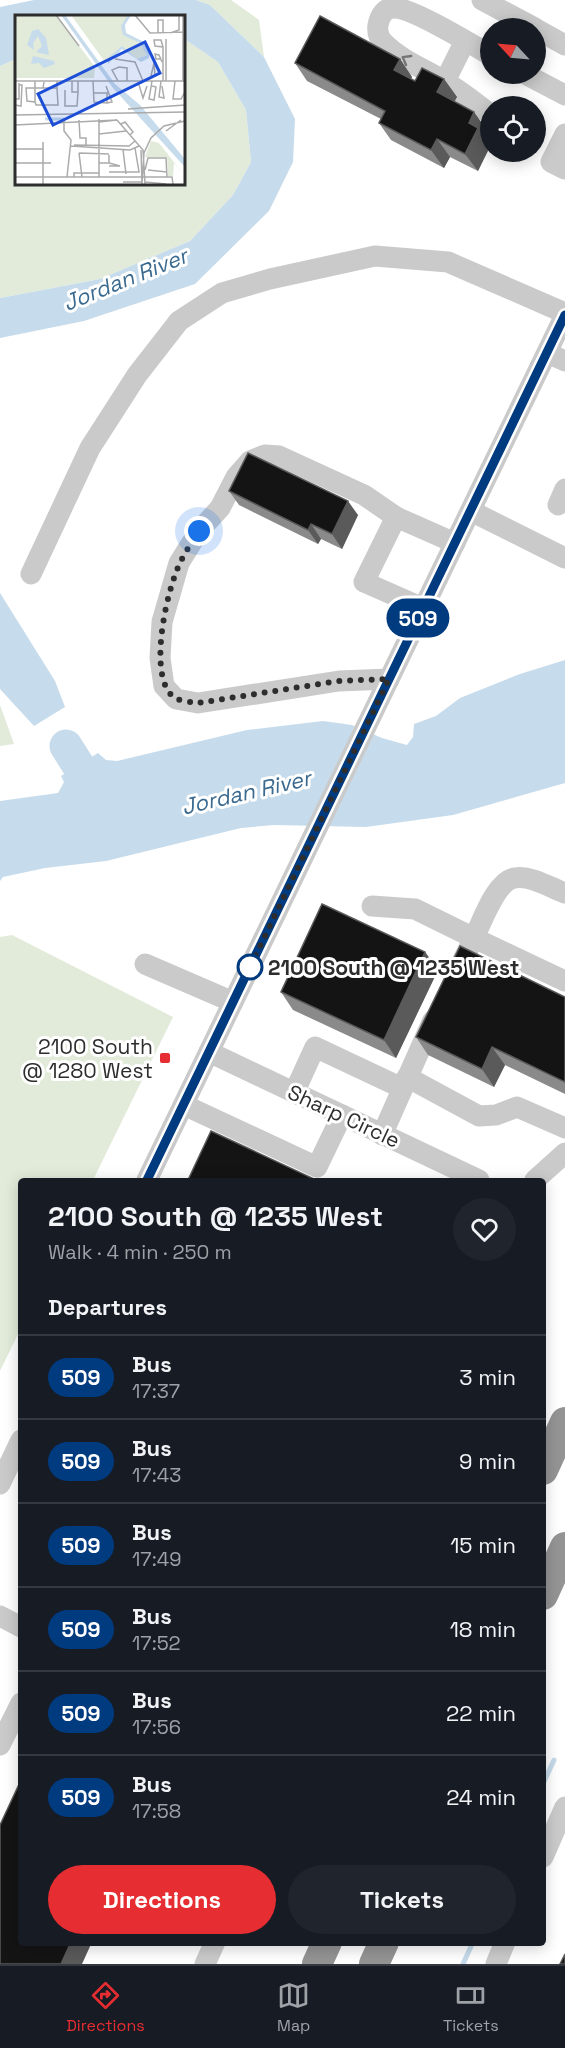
<!DOCTYPE html>
<html lang="en">
<head>
<meta charset="utf-8">
<style>
	:root { --surface:#171b24; --page:#20242c; --text:#f1f3f6; --muted:#9ea1a6; --line:#363941; --accent:#e62d31 }
	body { margin:0; font-family:"Space Grotesk",sans-serif; background:var(--page); color:var(--text); height:100vh; display:flex; flex-direction:column; font-size:22px; white-space:nowrap }
	* { box-sizing:border-box; margin:0 }
	p { font-size:20px; color:var(--muted) }
	.icon { flex:none; width:33px; height:33px; fill:none; stroke:currentColor; stroke-width:2; stroke-linecap:round; stroke-linejoin:round }
	.map { position:relative; flex:1; overflow:hidden }
	.details { position:absolute; left:18px; top:1178px; width:528px; height:768px; display:flex; flex-direction:column; background:var(--surface); border-radius:6px; box-shadow:0 3px 15px #0003 }
	.details>* { flex:none }
	.badge { padding:0 12px; border-radius:20px; font-size:21px; line-height:39px }
	.needle { width:39px; rotate:296deg }
	.buttons { position:absolute; left:480px; top:18px; display:grid; gap:12px }
	.buttons a { display:grid; place-items:center; width:66px; height:66px; border-radius:50%; background:var(--surface); box-shadow:0 3px 15px #0003; font-size:30px }
	.you { position:absolute; width:30px; height:30px; margin:-15px; border:4px solid #fff; border-radius:50%; background:#1a73e8; box-shadow:0 0 0 9px #1a73e833 }
	.map>.badge { position:absolute; translate:-50% -50%; box-shadow:0 0 0 3px #fff }
	h2 { padding:0 30px; font-size:22px; line-height:54px }
	.round { display:grid; place-items:center; flex:none; width:63px; height:63px; border-radius:32px; background:var(--page) }
	.overview { display:flex; align-items:center; justify-content:space-between; height:102px; padding:0 30px }
	h1 { font-size:28px; font-weight:700; line-height:45px }
	.action { display:flex; gap:12px; margin-top:auto; padding:12px 30px }
	.action a { flex:1; height:69px; border-radius:36px; background:var(--accent); color:#fff; font-size:24px; font-weight:700; line-height:69px; text-align:center }
	.action a+a { background:var(--page); color:var(--text) }
	ul { padding:0; list-style:none }
	li { display:flex; align-items:center; gap:18px; height:84px; padding:0 30px; border-top:2px solid var(--line) }
	li div { flex:1 }
	li b { display:block; font-size:22px }
	li em { font-style:normal }
	li .badge { min-width:66px; font-weight:700; text-align:center }
	.tabs { display:flex; justify-content:space-around; align-items:center; height:84px; border-top:2px solid var(--line); background:var(--surface); font-size:16px; color:var(--muted) }
	.tabs a { display:grid; justify-items:center; gap:3px }
	.tabs .on { color:var(--accent) }
	.map>svg:first-child { display:block }
</style>
</head>
<body>
<div class="map">
<svg width="565" height="1964" viewBox="0 0 565 1964">
	<rect width="100%" height="100%" fill="#fff"/>
	<g fill="#e2ebda">
		<path d="M 196,0 L 231,0 L 259,20 L 264,57 L 210,5 Z"/>
		<path d="M 183,38 L 218,62 L 246,110 L 251,162 L 233,195 L 190,241 L 100,279 L 0,298 L 0,66 L 16,59 L 16,183 L 183,183 Z"/>
		<path d="M 0,705 L 14,744 L 0,746 Z"/>
		<path d="M 12,935 L 173,1017 L 93,1180 L 21,1180 L 21,1328 L 0,1371 L 0,937 Z"/>
	</g>
	<g fill="#c6dbeb">
		<path d="M 34,0 L 196,0 L 210,5 L 264,57 L 295,119 L 293,162 L 269,211 L 195,284 L 84,321 L 0,338 L 0,298 L 100,279 L 190,241 L 233,195 L 251,162 L 246,110 L 218,62 L 183,38 L 183,16 L 16,16 L 16,59 L 0,66 L 0,7 Z"/>
		<path d="M 0,593 L 55,681 L 65,707 L 34,726 L 0,689 Z"/>
		<path d="M 565,660 L 565,783 L 453,815 L 366,827 L 274,825 L 241,828 L 106,861 L 45,868 L 3,877 L 0,881 L 0,801 L 58,793 L 64,782 L 61,776 L 98,753 L 106,760 L 117,761 L 247,730 L 323,721 L 352,725 L 382,738 L 407,745 L 413,737 L 414,724 L 436,716 L 460,698 L 520,674 Z"/>
	</g>
	<g fill="none" stroke-linecap="round" stroke-linejoin="round">
		<g stroke="#c6dbeb" stroke-width="5">
			<path d="M 543,1784 L 554,1760"/>
			<path d="M 463,1964 L 473,1942"/>
		</g>
		<path stroke="#c6dbeb" stroke-width="33" d="M 66,746 L 78,765 L 107,800"/>
		<g stroke="#cacaca" stroke-width="21">
			<path d="M 482,0 L 535,28"/>
			<path d="M 536,29 L 565,45"/>
			<path d="M 490,55 C 473,45 412,8 395,8 C 385,7 380,15 378,25 C 377,32 378,37 383,42 C 398,58 422,68 441,79 C 458,89 475,102 490,114"/>
			<path d="M 525,74 L 565,95"/>
			<path d="M 445,81 L 465,41"/>
			<path d="M 565,134 L 551,162 L 565,169"/>
			<path d="M 547,353 L 565,361"/>
			<path d="M 558,505 L 565,489"/>
			<path d="M 471,511 L 565,558"/>
			<path d="M 396,517 L 364,582 L 423,608"/>
			<path d="M 31,574 L 90,448 L 137,375 L 179,321 L 222,293 L 270,279 L 375,256 L 448,262 L 565,313"/>
			<path d="M 389,679 L 339,681 L 198,703 L 176,699 L 164,686 L 160,658 L 162,622 L 179,563 L 199,531 L 220,508 L 236,477 L 250,461 L 265,455 L 279,456 L 364,495 L 396,517 L 455,543"/>
			<path d="M 372,906 L 415,909 L 474,938 C 482,922 496,880 515,878 C 531,875 551,888 565,893"/>
			<path d="M 145,964 L 233,1002"/>
			<path d="M 455,976 L 474,938 L 565,981"/>
			<path d="M 209,1052 L 479,1180"/>
			<path d="M 407,1077 L 479,1116 L 496,1115 L 517,1107 L 565,1128"/>
			<path d="M 294,1093 L 315,1047 L 402,1088"/>
			<path d="M 184,1105 L 317,1167 L 342,1115"/>
			<path d="M 382,1135 L 433,1020"/>
			<path d="M 147,1180 L 565,315"/>
			<path d="M 535,1180 L 565,1153"/>
			<path d="M 0,1484 L 21,1440"/>
			<path d="M 0,1616 L 21,1627"/>
			<path d="M 0,1745 L 21,1703"/>
			<path d="M 543,1857 L 565,1807"/>
			<path d="M 205,1964 L 215,1942"/>
			<path d="M 496,1964 L 505,1942"/>
		</g>
		<g stroke="#949494" stroke-width="30">
			<path d="M 543,1470 L 565,1422"/>
			<path d="M 543,1595 L 565,1547"/>
			<path d="M 317,1964 L 327,1942"/>
			<path d="M 374,1964 L 384,1942"/>
		</g>
	</g>
	<g fill="#8a8a8a">
		<path d="M 400,59 L 412,77 L 411,79 L 415,81 L 444,79 L 457,97 L 454,101 L 487,130 L 484,136 L 490,147 L 478,171 L 450,157 L 444,168 L 391,140 L 379,123 L 381,119 L 307,81 L 295,63 Z"/>
		<path d="M 229,491 L 358,515 L 342,549 L 321,539 L 318,544 L 239,505 Z"/>
		<path d="M 425,952 L 438,970 L 396,1058 L 293,1010 L 281,992 Z"/>
		<path d="M 565,997 L 565,1094 L 505,1065 L 494,1087 L 428,1055 L 416,1037 Z"/>
	</g>
	<g fill="#5a5a5a">
		<path d="M 400,59 L 412,77 L 406,88 L 394,70 Z"/>
		<path d="M 444,79 L 457,97 L 450,110 L 437,92 Z"/>
		<path d="M 474,112 L 487,130 L 484,136 L 490,146 L 478,171 L 465,154 L 469,123 Z"/>
		<path d="M 437,139 L 450,157 L 444,168 L 431,150 Z"/>
		<path d="M 348,501 L 358,515 L 342,549 L 332,534 Z"/>
		<path d="M 311,524 L 321,539 L 318,544 L 308,530 Z"/>
		<path d="M 425,952 L 438,970 L 396,1058 L 384,1040 Z"/>
		<path d="M 492,1047 L 505,1065 L 494,1087 L 482,1069 Z"/>
		<path d="M 71,1942 L 92,1942 L 82,1964 L 61,1964 Z"/>
	</g>
	<g fill="#141414" stroke="#5a5a5a" stroke-width="1.5">
		<path d="M 320,16 L 400,59 L 394,70 L 415,81 L 422,68 L 444,79 L 437,92 L 474,112 L 469,123 L 478,128 L 465,154 L 437,139 L 431,150 L 379,123 L 385,111 L 295,63 Z"/>
		<path d="M 248,453 L 348,501 L 332,534 L 311,524 L 308,530 L 229,491 Z"/>
		<path d="M 322,904 L 425,952 L 384,1040 L 281,992 Z"/>
		<path d="M 460,946 L 565,997 L 565,1082 L 492,1047 L 482,1069 L 416,1037 Z"/>
		<path d="M 211,1131 L 312,1178 L 311,1180 L 188,1180 Z"/>
		<path d="M 21,1780 L 21,1942 L 71,1942 L 61,1964 L 0,1964 L 0,1825 Z"/>
		<path d="M 565,1954 L 565,1964 L 560,1964 Z"/>
	</g>
	<defs><path id="oneway-chevron" d="M-2-3.5L2.5 0L-2 3.5" fill="none" stroke-width="1.6" stroke-linecap="round" stroke-linejoin="round" transform="scale(1.5)"/></defs>
	<use stroke="#747474" href="#oneway-chevron" transform="translate(406 59) rotate(-150)"/>
	<g fill="none" stroke-linecap="round" stroke-linejoin="round">
		<defs>
			<path id="line" d="M 147,1180 L 565,315"/>
		</defs>
		<use href="#line" stroke="#fff" stroke-width="14"/>
		<use href="#line" stroke="#003b80" stroke-width="9"/>
		<path stroke="#2d2d2d" stroke-width="6" stroke-dasharray="0 10.8" d="M 199,531 C 193,541 185,552 180,563 C 167,589 146,679 175,698 C 181,701 191,702 198,703 L 339,681 L 389,679 L 250,967"/>
	</g>
	<circle fill="#fff" stroke="#003b80" stroke-width="3" cx="250" cy="967" r="12"/>
	<rect fill="#e62d31" stroke="#fff" stroke-width="2" x="159" y="1052" width="12" height="12" rx="3"/>
	<g text-anchor="middle" dominant-baseline="central" stroke-width="6" stroke-linejoin="round" paint-order="stroke">
		<g font-size="21" font-weight="bold" fill="#2d2d2d" stroke="#fff" text-anchor="start">
			<text x="268" y="967">2100 South @ 1235 West</text>
		</g>
		<g font-size="21" fill="#2d2d2d" stroke="#fff" text-anchor="end">
			<text x="153" y="1046">2100 South<tspan x="153" dy="24">@ 1280 West</tspan></text>
		</g>
		<g font-size="21" fill="#2d2d2d" stroke="#fff">
			<text transform="translate(344 1116) rotate(25)">Sharp Circle</text>
		</g>
		<g font-size="22" font-style="italic" fill="#3b6a90" stroke="#fff">
			<text transform="translate(125 279) rotate(-22)">Jordan River</text>
			<text transform="translate(246 792) rotate(-13)">Jordan River</text>
		</g>
	</g>
	<g transform="translate(15 15)">
		<rect width="170" height="170" fill="#fff"/>
		<path d="M 0,0 L 41,0 L 80,52 L 79,63 L 0,63 ZM 56,0 L 113,0 L 107,16 L 130,32 L 132,40 L 122,44 L 107,31 L 90,47 ZM 136,126 L 144,128 L 169,160 L 159,148 L 158,161 L 153,161 L 152,142 L 130,142 Z" fill="#e2ebda"/>
		<path d="M 46,0 L 50,0 L 100,69 L 125,90 L 169,143 L 169,151 L 98,73 ZM 113,0 L 116,0 L 110,10 L 111,18 L 129,27 L 135,34 L 134,43 L 126,47 L 107,34 L 93,49 L 93,43 L 107,31 L 122,44 L 132,40 L 125,28 L 108,20 L 106,11 ZM 23,14 L 31,23 L 34,40 L 21,37 L 27,31 L 23,21 L 18,28 L 19,35 L 12,30 L 17,16 ZM 18,41 L 39,46 L 40,49 L 29,53 L 24,48 L 16,49 Z" fill="#c6dbeb"/>
		<path fill="none" stroke="#c6dbeb" stroke-width="3" d="M 30,104 L 49,104"/>
		<path fill="none" stroke="#ababab" stroke-width="1.5" d="M 41,0 L 64,31M 120,0 L 135,18 L 168,17M 143,18 L 143,5 L 148,5 L 148,18M 155,18 L 164,15 L 164,0M 148,32 L 146,25 L 139,25 L 140,31 L 148,32 L 148,66M 100,44 L 120,47 L 128,66M 145,44 L 141,44 L 140,39 L 144,40 L 147,47M 136,61 L 139,48 L 140,61M 0,66 L 170,66M 20,66 L 20,73 L 28,73 L 29,67M 57,66 L 57,77 L 63,77 L 63,66M 78,66 L 79,87 L 92,88 L 92,78 L 78,78M 103,66 L 97,55 L 104,52 L 112,53 L 112,66M 137,66 L 134,84 L 139,85 L 141,72 L 137,71M 146,66 L 144,82 L 149,83 L 147,71M 151,66 L 151,24M 160,66 L 158,84 L 166,84 L 170,77M 168,66 L 168,0M 124,70 L 128,83 L 132,71M 91,71 L 97,87 L 92,88M 28,73 L 42,73 L 42,66M 50,75 L 50,91 L 62,91 L 63,77M 0,84 L 4,84 L 4,68M 20,87 L 20,73 L 11,73 L 12,86 L 20,87 L 21,90 L 43,90 L 42,73M 0,90 L 6,91 L 7,70 L 4,70M 113,94 L 170,90M 0,100 L 170,97M 84,104 L 84,162M 49,105 L 49,116 L 56,125 L 52,162M 64,105 L 65,123 L 71,123 L 71,130M 102,105 L 128,135 L 130,169M 84,107 L 102,105M 106,109 L 110,107 L 118,117 L 115,120M 0,110 L 102,105M 151,116 L 166,105M 84,119 L 111,116M 28,127 L 28,169M 59,130 L 114,131 L 120,126M 56,131 L 115,135 L 124,131M 0,134 L 28,134M 108,135 L 111,159M 126,135 L 127,169M 64,138 L 94,139M 64,138 L 67,162M 0,148 L 36,148M 84,148 L 94,148 L 94,140M 94,151 L 105,151 L 94,148M 130,155 L 133,143 L 151,143 L 152,162M 133,155 L 152,157M 94,157 L 124,157 L 120,133M 0,162 L 157,162 L 158,169M 59,162 L 59,158 L 84,158M 108,167 L 127,167M 130,167 L 151,169M 127,169 L 129,138 L 136,123 L 149,111 L 170,106"/>
		<path fill="#1d4ed8" fill-opacity="0.15" stroke="#1d4ed8" stroke-width="3" d="M 130,27 L 145,58 L 38,110 L 23,79 Z"/>
		<rect width="170" height="170" fill="none" stroke="#2d2d2d" stroke-width="3"/>
	</g>
</svg>
<div class="buttons">
<a><svg class="needle" viewBox="-14 -14 28 28"><path d="M0-13l5 13h-10z" fill="#e53935"/><path d="M0 13l5-13h-10z" fill="#9ea1a6"/></svg></a>
<a><svg class="icon" aria-label="locate" viewBox="0 0 24 24"><circle cx="12" cy="12" r="6"/><path d="M12 2v4M12 18v4M2 12h4M18 12h4"/></svg></a>
</div>
<div class="you" style="left:199px;top:531px"></div>
<b class="badge" style="left:418px;top:618px;background:#003b80;color:#fff">509</b>
<section class="details">
<div class="overview"><div><h1>2100 South @ 1235 West</h1><p>Walk · 4 min · 250 m</p></div><a class="round"><svg class="icon" aria-label="heart" viewBox="0 0 24 24"><path d="M12 20l-8-8c-3-5 5-10 8-4 3-6 11-1 8 4z"/></svg></a></div>
<h2>Departures</h2>
<ul>
<li><span class="badge" style="background:#003b80;color:#fff">509</span><div><b>Bus</b><p>17:37</p></div><em>3 min</em></li>
<li><span class="badge" style="background:#003b80;color:#fff">509</span><div><b>Bus</b><p>17:43</p></div><em>9 min</em></li>
<li><span class="badge" style="background:#003b80;color:#fff">509</span><div><b>Bus</b><p>17:49</p></div><em>15 min</em></li>
<li><span class="badge" style="background:#003b80;color:#fff">509</span><div><b>Bus</b><p>17:52</p></div><em>18 min</em></li>
<li><span class="badge" style="background:#003b80;color:#fff">509</span><div><b>Bus</b><p>17:56</p></div><em>22 min</em></li>
<li><span class="badge" style="background:#003b80;color:#fff">509</span><div><b>Bus</b><p>17:58</p></div><em>24 min</em></li>
</ul>
<div class="action"><a>Directions</a><a>Tickets</a></div>
</section>
</div>
<nav class="tabs">
<a class="on"><svg class="icon" aria-label="directions" viewBox="0 0 24 24"><path d="M12 3l9 9-9 9-9-9zM9 14v-3h6M13 9l2 2-2 2"/></svg>Directions</a>
<a><svg class="icon" aria-label="map" viewBox="0 0 24 24"><path d="M3 6l6-2 6 2 6-2v14l-6 2-6-2-6 2zM9 4v14M15 6v14"/></svg>Map</a>
<a><svg class="icon" aria-label="tickets" viewBox="0 0 24 24"><path d="M3 7h18v10H3zM15 7v10"/></svg>Tickets</a>
</nav>
</body>
</html>
